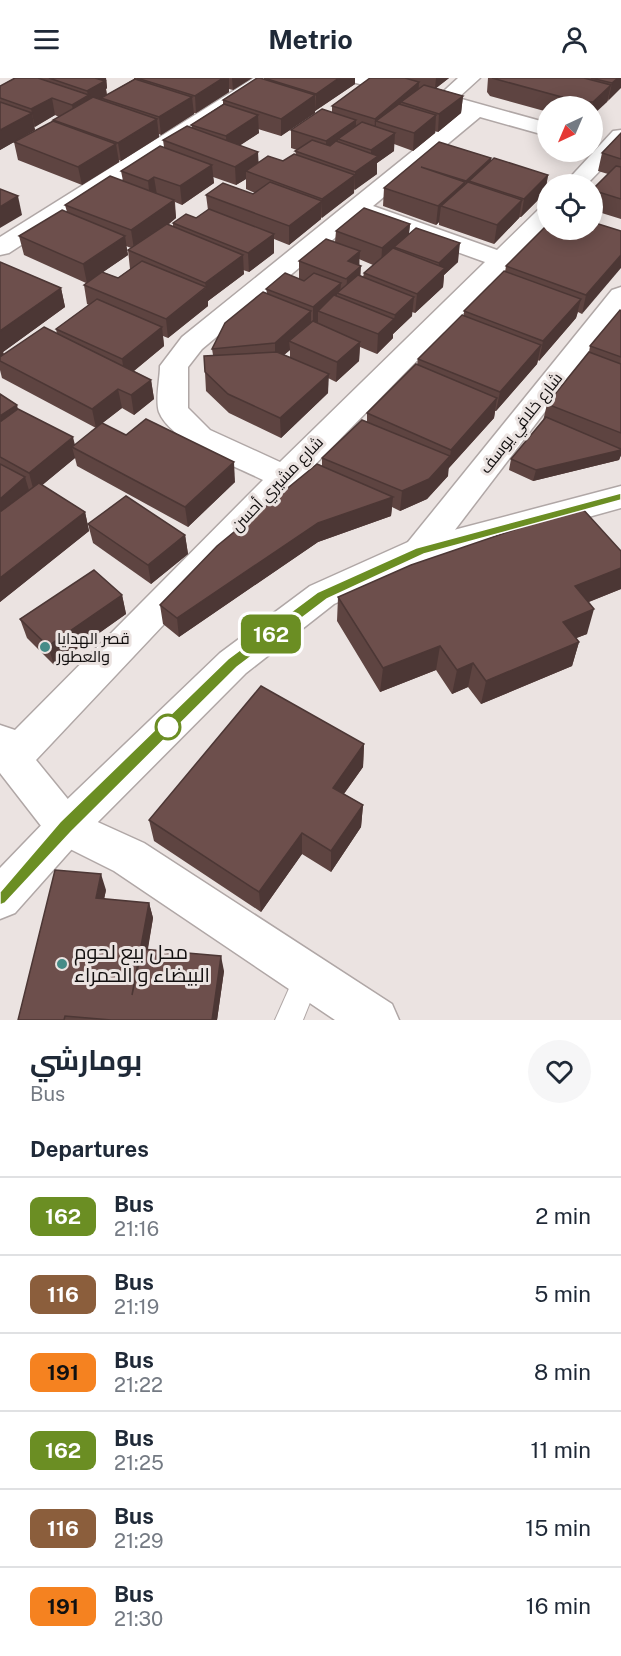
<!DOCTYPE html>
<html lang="en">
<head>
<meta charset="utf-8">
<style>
	:root { --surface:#fff; --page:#f6f6f7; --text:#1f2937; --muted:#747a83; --line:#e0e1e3 }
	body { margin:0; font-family:"Public Sans",Cairo,sans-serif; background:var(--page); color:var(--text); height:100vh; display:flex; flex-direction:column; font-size:22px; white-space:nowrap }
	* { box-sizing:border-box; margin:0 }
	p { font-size:20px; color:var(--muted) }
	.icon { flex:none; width:33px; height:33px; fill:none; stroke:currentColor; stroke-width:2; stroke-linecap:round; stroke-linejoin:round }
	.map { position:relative; height:942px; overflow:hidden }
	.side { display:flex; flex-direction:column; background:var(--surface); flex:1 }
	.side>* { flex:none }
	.badge { padding:0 12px; border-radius:9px; font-size:21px; line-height:39px }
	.needle { width:39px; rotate:224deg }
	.buttons { position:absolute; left:537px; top:18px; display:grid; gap:12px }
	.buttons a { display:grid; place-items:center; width:66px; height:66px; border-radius:50%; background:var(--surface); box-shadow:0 3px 15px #0003; font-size:30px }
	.map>.badge { position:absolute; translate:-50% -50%; box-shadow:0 0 0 3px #fff }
	h2 { padding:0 30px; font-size:22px; line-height:54px }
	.round { display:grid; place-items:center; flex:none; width:63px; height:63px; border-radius:32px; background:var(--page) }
	.overview { display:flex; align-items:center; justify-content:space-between; height:102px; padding:0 30px }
	h1 { font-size:28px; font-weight:700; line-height:45px }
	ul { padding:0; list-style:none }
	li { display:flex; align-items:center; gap:18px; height:78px; padding:0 30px; border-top:2px solid var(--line) }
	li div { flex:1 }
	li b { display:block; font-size:22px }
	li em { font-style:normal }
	li .badge { min-width:66px; font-weight:700; text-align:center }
	header { display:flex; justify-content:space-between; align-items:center; height:78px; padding:0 30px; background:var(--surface); font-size:27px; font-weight:700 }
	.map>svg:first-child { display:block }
</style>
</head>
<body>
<header><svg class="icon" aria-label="menu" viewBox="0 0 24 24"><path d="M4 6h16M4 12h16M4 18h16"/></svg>Metrio<svg class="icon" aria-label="person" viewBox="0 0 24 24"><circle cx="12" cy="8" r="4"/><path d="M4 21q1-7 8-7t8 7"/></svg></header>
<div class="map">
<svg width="621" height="942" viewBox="0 0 621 942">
	<rect width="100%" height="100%" fill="#ebe3e1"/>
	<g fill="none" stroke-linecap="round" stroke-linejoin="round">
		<defs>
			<path id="service" d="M 308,884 L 317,888 L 321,897 L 303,942 L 275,942 L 299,888 Z"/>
			<g id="minor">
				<path d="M 254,0 L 278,0 L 9,175 L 0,177 L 0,159 Z"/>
				<path d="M 349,0 L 383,0 L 417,9 L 420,13 L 417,17 L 410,19 L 352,4 Z"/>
				<path d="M 458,0 L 480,0 L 458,20 L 548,45 L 548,58 L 480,39 L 373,128 L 497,172 L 540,130 L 548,128 L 548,149 L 295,407 L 36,682 L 80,736 L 144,765 L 392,926 L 399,942 L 335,942 L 114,793 L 52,762 L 0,695 L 0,647 L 15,652 L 263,402 C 235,388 171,364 159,334 C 155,322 160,301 160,288 L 182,259 L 461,34 L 448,27 L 437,26 L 434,22 ZM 360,139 L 485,184 L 280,384 L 210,352 L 188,330 L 188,289 L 202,271 Z"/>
				<path d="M 621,52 L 621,71 L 587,106 L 564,106 L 613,53 Z"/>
				<path d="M 621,209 L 621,234 L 432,482 L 420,485 L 408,482 L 403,473 L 408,464 L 612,212 Z"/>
			</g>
			<path id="secondary" d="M 621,408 L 621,430 L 430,483 L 334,526 L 246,595 L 80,762 L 15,835 L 0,841 L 0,790 L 52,736 L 220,575 L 310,508 L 408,464 Z"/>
		</defs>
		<use href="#service" stroke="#b0a7a6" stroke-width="2"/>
		<use href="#minor" stroke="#b0a7a6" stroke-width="3"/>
		<use href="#secondary" stroke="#b0a7a6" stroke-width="3"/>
		<use href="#service" fill="#fff" fill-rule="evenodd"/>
		<use href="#minor" fill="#fff" fill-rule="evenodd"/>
		<use href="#secondary" fill="#fff" fill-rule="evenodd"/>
	</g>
	<g fill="#5e4441" fill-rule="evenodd">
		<path d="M 15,0 L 106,0 L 107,10 L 106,11 L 107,17 L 134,1 L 134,0 L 252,0 L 233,12 L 229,11 L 229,14 L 196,35 L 194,35 L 194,36 L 161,57 L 159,56 L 159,59 L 121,83 L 119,82 L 119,84 L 82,107 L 18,82 L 14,64 L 54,43 L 53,42 L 59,39 L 55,37 L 34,49 L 35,52 L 0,72 L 0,8 Z"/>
		<path d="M 264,0 L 355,0 L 355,6 L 315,33 L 315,35 L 281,58 L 258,51 L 259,55 L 240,67 L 259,84 L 283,83 L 296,76 L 295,73 L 297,72 L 291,70 L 291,52 L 332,34 L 332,28 L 370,0 L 449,0 L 436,10 L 463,18 L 461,35 L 438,54 L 435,53 L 435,55 L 413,73 L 394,66 L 394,73 L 377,85 L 377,96 L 354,112 L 354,115 L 321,140 L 321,141 L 289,167 L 274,161 L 274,175 L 249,194 L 243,192 L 244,196 L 208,223 L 208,228 L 168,260 L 163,258 L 164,268 L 134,293 L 151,302 L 154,321 L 134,337 L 122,330 L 96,350 L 2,300 L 0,292 L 0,184 L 61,210 L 65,229 L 3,274 L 4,276 L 57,256 L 56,251 L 89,227 L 87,226 L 84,207 L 86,205 L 24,177 L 19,158 L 67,134 L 65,127 L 123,103 L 121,93 L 164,69 L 163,62 L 192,49 L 191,47 L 223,26 L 223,22 L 264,1 ZM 213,99 L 236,107 L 246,101 L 246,111 L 255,115 L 253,116 L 206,117 L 208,132 L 196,140 L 173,145 L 173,149 L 168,147 L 176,140 L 175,124 L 182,127 L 214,105 ZM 126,168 L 131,170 L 128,172 L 130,191 L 118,200 L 103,194 L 128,177 Z"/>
		<path d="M 488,0 L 621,0 L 607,24 L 592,28 L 548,28 L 548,34 L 490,18 L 487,14 Z"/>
		<path d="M 621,55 L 621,141 L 592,132 L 592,112 L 608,96 L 598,93 L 602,75 Z"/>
		<path d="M 491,80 L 491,83 L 548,97 L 545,115 L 521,139 L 520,139 L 519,140 L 494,166 L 439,147 L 439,144 L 436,147 L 383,128 L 384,110 Z"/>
		<path d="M 410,146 L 409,155 L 458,184 L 444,197 L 443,209 L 415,235 L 412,234 L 412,238 L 393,256 L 393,260 L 377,276 L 360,269 L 359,283 L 336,304 L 328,300 L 328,315 L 281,360 L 229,335 L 206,313 L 205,294 L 213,277 L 212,271 L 267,215 L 266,211 L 299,201 L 299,183 L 335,164 L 336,153 ZM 359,181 L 373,187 L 364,195 L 363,199 L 360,198 ZM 290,272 L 290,279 L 284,277 Z"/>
		<path d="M 621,153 L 582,236 L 578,234 L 576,240 L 539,283 L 538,282 L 537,286 L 496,333 L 495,333 L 494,340 L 448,391 L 448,398 L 427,421 L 400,433 L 392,429 L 391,438 L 318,464 L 179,559 L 163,546 L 160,527 L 322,389 L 322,380 L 367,343 L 367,335 L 417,287 L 418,281 L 464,237 L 464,233 L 505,194 L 506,188 Z"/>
		<path d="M 621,233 L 621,377 L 619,382 L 533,403 L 509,392 L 511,381 L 543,343 L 547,326 L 589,274 L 590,268 Z"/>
		<path d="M 0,316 L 18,331 L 75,367 L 126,357 L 235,404 L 188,449 L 77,388 L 75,380 L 42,407 L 85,434 L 89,453 L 0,524 Z"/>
		<path d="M 88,446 L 185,457 L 188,476 L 151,506 L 93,465 Z"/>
		<path d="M 621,473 L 621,511 L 589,524 L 587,556 L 576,560 L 579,564 L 572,588 L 481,626 L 468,609 L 452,616 L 436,592 L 380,614 L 337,543 L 338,519 Z"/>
		<path d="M 122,517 L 126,536 L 54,587 L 27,560 L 20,541 Z"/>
		<path d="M 364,666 L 363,689 L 344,716 L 363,727 L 361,749 L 331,794 L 302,776 L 261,834 L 154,763 L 149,742 Z"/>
		<path d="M 106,812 L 104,821 L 149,825 L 153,840 L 148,871 L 224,893 L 217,942 L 18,942 Z"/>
	</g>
	<g fill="#4c3735">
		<path d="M 93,0 L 106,0 L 107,10 L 106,11 L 107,20 L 101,20 L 102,24 L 75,45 L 72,27 L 88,18 L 87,13 Z"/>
		<path d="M 223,0 L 229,0 L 229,14 L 196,35 L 195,18 Z"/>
		<path d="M 232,0 L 252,0 L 233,12 Z"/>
		<path d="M 339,0 L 355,0 L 355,6 L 315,33 L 316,16 Z"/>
		<path d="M 436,0 L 449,0 L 435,11 Z"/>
		<path d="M 618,0 L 621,0 L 621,10 L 608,23 L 612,5 Z"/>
		<path d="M 419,4 L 418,21 L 401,24 L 400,37 L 376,43 L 376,58 L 374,59 L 375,41 Z"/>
		<path d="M 611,7 L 607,24 L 592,38 L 592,28 L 593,24 Z"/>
		<path d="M 315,17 L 315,35 L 281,58 L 281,41 Z"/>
		<path d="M 463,18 L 461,35 L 438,54 L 439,36 Z"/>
		<path d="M 192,19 L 194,36 L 161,57 L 159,39 Z"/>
		<path d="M 52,20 L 55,37 L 35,49 L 31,31 Z"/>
		<path d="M 32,35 L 35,52 L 0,72 L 0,52 Z"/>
		<path d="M 258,37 L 259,55 L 227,76 L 226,58 Z"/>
		<path d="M 436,37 L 435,55 L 413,73 L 414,55 Z"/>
		<path d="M 157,41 L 159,59 L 121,83 L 118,65 Z"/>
		<path d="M 356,42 L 356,59 L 338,61 L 338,72 L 326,81 L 326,63 Z"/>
		<path d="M 395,55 L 394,73 L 377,85 L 377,96 L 355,112 L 355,94 L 371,83 L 371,72 Z"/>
		<path d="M 116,66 L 119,84 L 82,107 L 78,89 Z"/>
		<path d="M 258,74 L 259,92 L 246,93 L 246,101 L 236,107 L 235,89 Z"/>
		<path d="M 491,80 L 489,98 L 469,103 L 467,118 L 464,121 L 466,103 Z"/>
		<path d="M 212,87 L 214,105 L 182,127 L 180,108 Z"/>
		<path d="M 355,97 L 354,115 L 322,140 L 322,121 Z"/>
		<path d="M 548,97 L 545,115 L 521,139 L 524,121 Z"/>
		<path d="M 154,99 L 157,117 L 150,121 L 148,103 Z"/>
		<path d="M 465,104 L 463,122 L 441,128 L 439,144 L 436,147 L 438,128 Z"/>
		<path d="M 18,118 L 22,137 L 0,150 L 0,129 Z"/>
		<path d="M 174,122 L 176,140 L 134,171 L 131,152 Z"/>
		<path d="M 522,122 L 519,140 L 494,166 L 497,147 Z"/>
		<path d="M 322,123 L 321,141 L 289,167 L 289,148 Z"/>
		<path d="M 410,146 L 408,165 L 394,169 L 393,178 L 381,189 L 382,170 Z"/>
		<path d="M 274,156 L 274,175 L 249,194 L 248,175 Z"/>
		<path d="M 125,158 L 128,177 L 87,205 L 83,186 Z"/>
		<path d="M 460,165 L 458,184 L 444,197 L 443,209 L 415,235 L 417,216 L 438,196 L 439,185 Z"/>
		<path d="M 360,173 L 359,190 L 361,188 L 360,207 L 346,218 L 348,183 Z"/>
		<path d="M 243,177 L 244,196 L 208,223 L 208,228 L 168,260 L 166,241 L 206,210 L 205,205 Z"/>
		<path d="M 621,177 L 621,190 L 582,236 L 586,217 Z"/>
		<path d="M 341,205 L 340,216 L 337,215 L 337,227 L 318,233 L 318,244 L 313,248 L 313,229 Z"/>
		<path d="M 61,210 L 65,229 L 3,274 L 6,286 L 0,283 L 0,253 Z"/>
		<path d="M 414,219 L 412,238 L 393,256 L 393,260 L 377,276 L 378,256 L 394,241 L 395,237 Z"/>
		<path d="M 581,221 L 576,240 L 539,283 L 543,263 Z"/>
		<path d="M 311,233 L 311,252 L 289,263 L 290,272 L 275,284 L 275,265 Z"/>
		<path d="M 162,249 L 164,268 L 125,300 L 122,281 Z"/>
		<path d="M 360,264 L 359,283 L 336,304 L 337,284 Z"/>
		<path d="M 541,267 L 537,286 L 496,333 L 500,314 Z"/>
		<path d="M 329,296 L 328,315 L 281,360 L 280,340 Z"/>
		<path d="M 151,302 L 154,321 L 134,337 L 131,317 Z"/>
		<path d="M 118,311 L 122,330 L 96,350 L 92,331 Z"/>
		<path d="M 497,320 L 494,340 L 448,391 L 451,372 Z"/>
		<path d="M 17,327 L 22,347 L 0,361 L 0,338 Z"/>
		<path d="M 73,359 L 76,371 L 72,369 L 75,380 L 34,414 L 29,395 Z"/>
		<path d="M 621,372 L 621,377 L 619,382 L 533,403 L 536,392 Z"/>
		<path d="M 450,378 L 448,398 L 427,421 L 400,433 L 402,413 Z"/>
		<path d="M 234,384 L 235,404 L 188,449 L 185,429 Z"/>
		<path d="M 25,399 L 31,419 L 0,445 L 0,421 Z"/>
		<path d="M 393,419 L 391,438 L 318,464 L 179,559 L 177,540 L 318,445 Z"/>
		<path d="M 85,434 L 89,453 L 0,524 L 0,500 Z"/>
		<path d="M 185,457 L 188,476 L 151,506 L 148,487 Z"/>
		<path d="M 621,490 L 621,511 L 568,532 L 575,508 Z"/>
		<path d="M 122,517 L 126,536 L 54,587 L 48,568 Z"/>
		<path d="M 594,531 L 587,556 L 556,568 L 563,544 Z"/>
		<path d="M 579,564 L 572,588 L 481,626 L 486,603 Z"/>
		<path d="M 440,568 L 436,592 L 380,614 L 383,590 Z"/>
		<path d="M 473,585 L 468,609 L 452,616 L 457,592 Z"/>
		<path d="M 364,666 L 363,689 L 332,732 L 333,710 Z"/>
		<path d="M 363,727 L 361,749 L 331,794 L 331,773 Z"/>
		<path d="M 302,755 L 302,776 L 261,834 L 259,814 Z"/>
		<path d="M 101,796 L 106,812 L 101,835 L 96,820 Z"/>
		<path d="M 149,825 L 153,840 L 137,931 L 132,917 Z"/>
		<path d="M 221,878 L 224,893 L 217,942 L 212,942 Z"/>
	</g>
	<g fill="#6d4f4c" stroke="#4c3735" stroke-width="1.5">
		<path d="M 15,0 L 38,0 L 89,17 L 72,27 L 52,20 L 31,31 L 0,20 L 0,8 Z"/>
		<path d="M 49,0 L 95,0 L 105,3 L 87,13 Z"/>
		<path d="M 137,0 L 223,0 L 195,18 Z"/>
		<path d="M 257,0 L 260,0 L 315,17 L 281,41 L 223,22 Z"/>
		<path d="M 264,0 L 339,0 L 316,16 Z"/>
		<path d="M 370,0 L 405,0 L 419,4 L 375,41 L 332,28 Z"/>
		<path d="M 492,0 L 584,0 L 611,7 L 593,24 L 580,24 Z"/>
		<path d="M 591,0 L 618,0 L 612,5 Z"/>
		<path d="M 135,1 L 192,19 L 159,39 L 101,20 Z"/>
		<path d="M 424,7 L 463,18 L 439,36 L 401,24 Z"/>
		<path d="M 93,19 L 157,41 L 118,65 L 53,42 Z"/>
		<path d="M 0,24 L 32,35 L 0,52 Z"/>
		<path d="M 224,26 L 258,37 L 226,58 L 191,47 Z"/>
		<path d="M 399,26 L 436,37 L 414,55 L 376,43 Z"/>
		<path d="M 322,31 L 356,42 L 326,63 L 291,52 Z"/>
		<path d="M 53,43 L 116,66 L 78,89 L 14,64 Z"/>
		<path d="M 362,44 L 395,55 L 371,72 L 338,61 Z"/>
		<path d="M 187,48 L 258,74 L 235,89 L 163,62 Z"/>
		<path d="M 621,55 L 621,81 L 602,75 Z"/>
		<path d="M 312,62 L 330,68 L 336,63 L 378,78 L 355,94 L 295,73 Z"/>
		<path d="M 439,64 L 491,80 L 466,103 L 421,89 L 465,104 L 438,128 L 384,110 Z"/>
		<path d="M 160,68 L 212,87 L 180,108 L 154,99 L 148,103 L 121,93 Z"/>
		<path d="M 294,76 L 355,97 L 322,121 L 246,93 L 268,78 L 283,83 Z"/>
		<path d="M 494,80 L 548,97 L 524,121 L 469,103 Z"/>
		<path d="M 616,88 L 621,89 L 621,121 L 592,112 Z"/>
		<path d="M 110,98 L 174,122 L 131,152 L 65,127 Z"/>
		<path d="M 270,104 L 322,123 L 289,148 L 206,117 L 223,105 L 253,116 Z"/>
		<path d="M 468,104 L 522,122 L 497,147 L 441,128 Z"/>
		<path d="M 0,111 L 18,118 L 0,129 Z"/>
		<path d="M 364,130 L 410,146 L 382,170 L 336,153 Z"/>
		<path d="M 209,131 L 274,156 L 248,175 L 173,145 L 186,136 L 196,140 Z"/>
		<path d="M 62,132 L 125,158 L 83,186 L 19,158 Z"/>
		<path d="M 592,144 L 621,153 L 621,177 L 586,217 L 506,188 L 548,146 L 548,152 L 592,152 Z"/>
		<path d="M 167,146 L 243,177 L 205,205 L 128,172 Z"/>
		<path d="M 416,150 L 460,165 L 439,185 L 394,169 Z"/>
		<path d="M 326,161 L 360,173 L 348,183 L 361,188 L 346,201 L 299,183 Z"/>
		<path d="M 393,170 L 445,190 L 417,216 L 364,195 Z"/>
		<path d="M 142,183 L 206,209 L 166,241 L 84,207 L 102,194 L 118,200 Z"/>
		<path d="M 0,184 L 61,210 L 0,253 Z"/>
		<path d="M 504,193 L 581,221 L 543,263 L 464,233 Z"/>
		<path d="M 285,195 L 304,203 L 314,195 L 341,205 L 313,229 L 266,211 Z"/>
		<path d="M 358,197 L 414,219 L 395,237 L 337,215 Z"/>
		<path d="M 263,214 L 311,233 L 275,265 L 212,271 L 225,245 Z"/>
		<path d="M 334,217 L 394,241 L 378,256 L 318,233 Z"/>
		<path d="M 97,221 L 162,249 L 122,281 L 56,251 Z"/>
		<path d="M 620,232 L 621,233 L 621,279 L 590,268 Z"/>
		<path d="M 462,237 L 541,267 L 500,314 L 418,281 Z"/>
		<path d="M 313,243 L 360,264 L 337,284 L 289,263 Z"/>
		<path d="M 44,249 L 151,302 L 131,317 L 118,311 L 92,331 L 0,283 L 0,279 Z"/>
		<path d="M 277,274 L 329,296 L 280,340 L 228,316 L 205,294 L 204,278 Z"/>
		<path d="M 589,274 L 621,286 L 621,355 L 547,326 Z"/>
		<path d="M 416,286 L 497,320 L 451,372 L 367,335 Z"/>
		<path d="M 0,316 L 17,327 L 0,338 Z"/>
		<path d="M 18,331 L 73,359 L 29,395 L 0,379 L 0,344 Z"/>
		<path d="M 546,339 L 621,371 L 621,372 L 536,392 L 511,381 Z"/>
		<path d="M 146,341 L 234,384 L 185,429 L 72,369 L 102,345 L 126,357 Z"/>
		<path d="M 362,342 L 450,378 L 429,401 L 402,413 L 322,380 Z"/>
		<path d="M 0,386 L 25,399 L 0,421 Z"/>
		<path d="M 317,386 L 393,419 L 318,445 L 177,540 L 160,527 L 217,468 Z"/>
		<path d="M 39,405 L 85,434 L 0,500 L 0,434 Z"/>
		<path d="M 126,418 L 185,457 L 148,487 L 88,446 Z"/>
		<path d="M 581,429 L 621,473 L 621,490 L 575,508 L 594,531 L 563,544 L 579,564 L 486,603 L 473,585 L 457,592 L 440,568 L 383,590 L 338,519 L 411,487 Z"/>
		<path d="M 94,492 L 122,517 L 48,568 L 20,541 Z"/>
		<path d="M 261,608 L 364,666 L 333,710 L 363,727 L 331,773 L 302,755 L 259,814 L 149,742 Z"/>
		<path d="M 55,792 L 101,796 L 96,820 L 149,825 L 132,917 L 142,871 L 221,878 L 212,942 L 111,942 L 65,938 L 64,942 L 18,942 Z"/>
	</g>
	<path fill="#6b8e23" stroke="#fff" stroke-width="1.5" d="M 621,415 L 621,422 L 424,476 L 327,521 L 237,589 L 71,754 L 5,825 L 0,827 L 0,814 L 60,744 L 228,581 L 318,514 L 416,470 Z"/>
	<g fill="#458c88" stroke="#ebe3e1" stroke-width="2">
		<circle cx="45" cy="569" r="6"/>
		<circle cx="62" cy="886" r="6"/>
	</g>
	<circle fill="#fff" stroke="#6b8e23" stroke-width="3" cx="168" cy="649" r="12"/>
	<g text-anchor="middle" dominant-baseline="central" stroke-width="6" stroke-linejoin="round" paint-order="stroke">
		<g font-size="16" fill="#120f0f" stroke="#ebe3e1">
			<text transform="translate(521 345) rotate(-52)">شارع خلافي يوسف</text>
			<text transform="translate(277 406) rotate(-46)">شارع مشيري أحسن</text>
		</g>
		<g font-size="16" fill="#120f0f" stroke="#ebe3e1" text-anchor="start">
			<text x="57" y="560">قصر الهدايا<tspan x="57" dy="18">والعطور</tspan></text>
		</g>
		<g font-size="20" fill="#120f0f" stroke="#ebe3e1" text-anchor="start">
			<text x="74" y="874">محل بيع لحوم<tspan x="74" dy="23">البيضاء و الحمراء</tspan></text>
		</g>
	</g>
</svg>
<div class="buttons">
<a><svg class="needle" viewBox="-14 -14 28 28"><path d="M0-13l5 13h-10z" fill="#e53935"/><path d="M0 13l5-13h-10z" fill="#747a83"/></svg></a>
<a><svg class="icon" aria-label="locate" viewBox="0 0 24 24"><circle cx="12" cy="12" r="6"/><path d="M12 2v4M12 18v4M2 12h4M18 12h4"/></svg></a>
</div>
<b class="badge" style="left:271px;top:556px;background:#6b8e23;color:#fff">162</b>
</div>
<section class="side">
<div class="overview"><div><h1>بومارشي</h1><p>Bus</p></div><a class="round"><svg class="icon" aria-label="heart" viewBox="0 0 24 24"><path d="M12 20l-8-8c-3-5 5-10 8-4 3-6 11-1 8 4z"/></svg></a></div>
<h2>Departures</h2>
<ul>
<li><span class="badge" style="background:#6b8e23;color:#fff">162</span><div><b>Bus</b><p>21:16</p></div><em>2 min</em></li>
<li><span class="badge" style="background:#8b5e3c;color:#fff">116</span><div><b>Bus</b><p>21:19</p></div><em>5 min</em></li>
<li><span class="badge" style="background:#f58220;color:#111">191</span><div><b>Bus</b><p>21:22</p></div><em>8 min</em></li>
<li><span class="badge" style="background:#6b8e23;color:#fff">162</span><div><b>Bus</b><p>21:25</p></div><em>11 min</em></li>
<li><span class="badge" style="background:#8b5e3c;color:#fff">116</span><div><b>Bus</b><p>21:29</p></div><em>15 min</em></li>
<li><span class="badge" style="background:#f58220;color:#111">191</span><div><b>Bus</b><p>21:30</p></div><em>16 min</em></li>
</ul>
</section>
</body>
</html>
